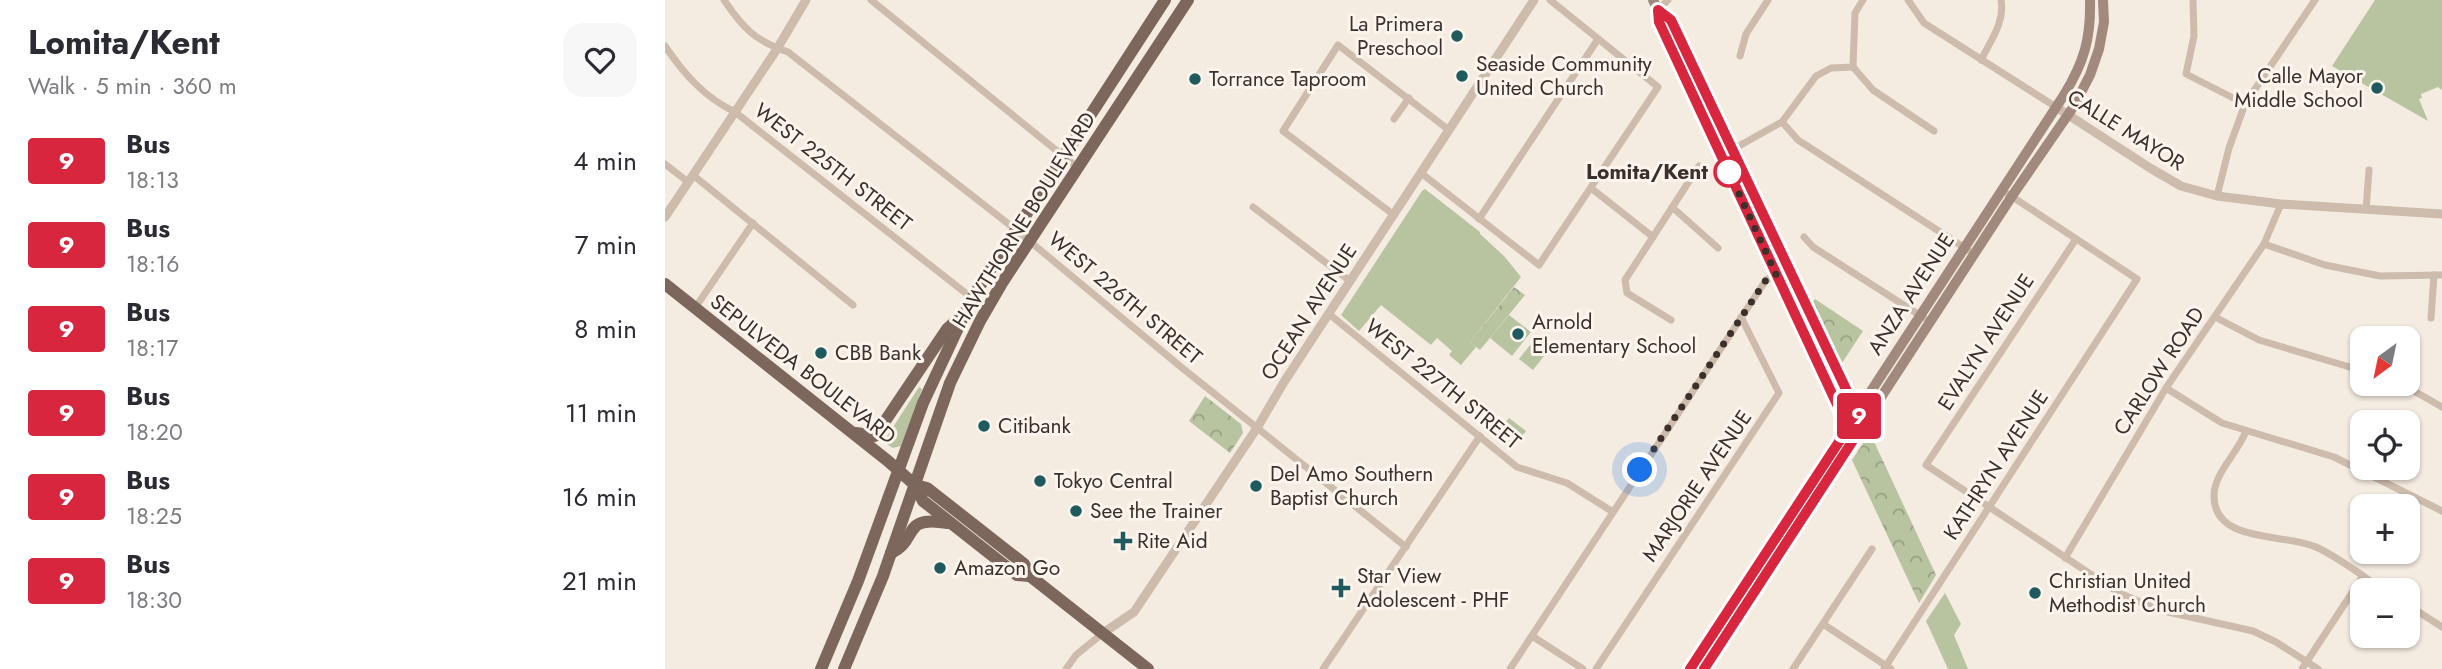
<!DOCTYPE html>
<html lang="en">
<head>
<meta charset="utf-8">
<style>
	:root { --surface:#fff; --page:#f7f7f7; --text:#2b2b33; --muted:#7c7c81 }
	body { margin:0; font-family:Jost,sans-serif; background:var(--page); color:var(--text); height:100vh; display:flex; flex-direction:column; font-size:26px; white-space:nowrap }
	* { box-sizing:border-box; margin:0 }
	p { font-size:23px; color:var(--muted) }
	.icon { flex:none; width:38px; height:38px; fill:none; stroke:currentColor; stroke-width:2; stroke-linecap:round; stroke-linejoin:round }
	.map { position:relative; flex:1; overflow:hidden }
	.sheet { display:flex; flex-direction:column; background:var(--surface); width:665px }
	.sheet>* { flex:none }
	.badge { padding:0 14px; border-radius:5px; font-size:24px; line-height:46px }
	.needle { width:46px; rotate:213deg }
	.tools { position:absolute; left:1685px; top:326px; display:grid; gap:14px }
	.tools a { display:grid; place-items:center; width:70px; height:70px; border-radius:14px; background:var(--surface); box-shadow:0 2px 5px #0004; font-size:35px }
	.you { position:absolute; width:35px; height:35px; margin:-18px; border:5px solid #fff; border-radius:50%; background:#1a73e8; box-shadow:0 0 0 10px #1a73e833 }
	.map>.badge { position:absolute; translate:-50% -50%; box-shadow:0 0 0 4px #fff }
	.round { display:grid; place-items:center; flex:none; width:74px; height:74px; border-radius:21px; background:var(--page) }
	.headline { display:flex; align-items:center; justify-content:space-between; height:119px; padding:0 28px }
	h1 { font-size:33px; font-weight:700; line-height:52px }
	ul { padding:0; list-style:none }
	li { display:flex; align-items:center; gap:21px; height:84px; padding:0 28px }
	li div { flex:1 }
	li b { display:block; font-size:26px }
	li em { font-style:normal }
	li .badge { min-width:77px; font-weight:700; text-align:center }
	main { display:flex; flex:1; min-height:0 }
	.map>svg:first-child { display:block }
</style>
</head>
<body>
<main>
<section class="sheet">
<div class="headline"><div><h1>Lomita/Kent</h1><p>Walk · 5 min · 360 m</p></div><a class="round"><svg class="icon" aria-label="heart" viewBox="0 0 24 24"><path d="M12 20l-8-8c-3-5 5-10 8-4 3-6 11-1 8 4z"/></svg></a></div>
<ul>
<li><span class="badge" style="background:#d7263d;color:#fff">9</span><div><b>Bus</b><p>18:13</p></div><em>4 min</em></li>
<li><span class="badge" style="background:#d7263d;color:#fff">9</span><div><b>Bus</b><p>18:16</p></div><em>7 min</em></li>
<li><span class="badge" style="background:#d7263d;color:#fff">9</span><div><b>Bus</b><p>18:17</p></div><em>8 min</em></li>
<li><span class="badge" style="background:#d7263d;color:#fff">9</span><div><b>Bus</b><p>18:20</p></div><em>11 min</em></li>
<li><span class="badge" style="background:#d7263d;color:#fff">9</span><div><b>Bus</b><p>18:25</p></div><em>16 min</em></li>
<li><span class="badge" style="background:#d7263d;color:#fff">9</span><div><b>Bus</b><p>18:30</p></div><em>21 min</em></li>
</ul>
</section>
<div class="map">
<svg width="1777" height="669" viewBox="0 0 1777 669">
	<defs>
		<pattern id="park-crowns" width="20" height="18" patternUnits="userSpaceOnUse" patternTransform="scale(1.75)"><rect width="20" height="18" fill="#b8c4a0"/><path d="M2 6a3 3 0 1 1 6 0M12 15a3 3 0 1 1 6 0" fill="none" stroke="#97a083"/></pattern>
	</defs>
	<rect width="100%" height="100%" fill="#f4ebe1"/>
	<g fill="#b8c4a0">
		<path d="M 1710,0 L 1777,0 L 1777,90 L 1773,87 L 1756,94 L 1757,98 L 1754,99 L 1763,121 L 1667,66 Z"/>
		<path d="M 760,189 L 815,232 L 815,234 L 839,256 L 856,277 L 805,342 L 811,347 L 796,365 L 784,355 L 787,351 L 772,338 L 766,345 L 716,305 L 694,331 L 676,315 L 757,191 Z"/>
		<path d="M 844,315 L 866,332 L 847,356 L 825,338 Z"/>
		<path d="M 865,345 L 879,356 L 868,370 L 854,359 Z"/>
		<path d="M 254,387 L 257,389 L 236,446 L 228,448 L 220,443 L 221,438 Z"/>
		<path d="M 844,418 L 861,431 L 848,448 L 831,434 Z"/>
		<path d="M 1280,593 L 1296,624 L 1289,635 L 1303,669 L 1283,669 L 1261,621 Z"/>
	</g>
	<g fill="url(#park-crowns)">
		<path d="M 849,287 L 860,295 L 815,350 L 805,342 Z"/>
		<path d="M 1150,299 L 1198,331 L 1175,366 L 1147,303 Z"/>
		<path d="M 540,396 L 576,424 L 578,433 L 565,453 L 524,421 Z"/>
		<path d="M 1205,433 L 1271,575 L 1254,603 L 1187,460 Z"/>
	</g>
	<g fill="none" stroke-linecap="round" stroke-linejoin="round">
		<g stroke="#cdbbac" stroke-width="7">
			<path d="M 59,0 C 78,28 90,41 123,52 L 350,229 L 516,367 L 741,547"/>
			<path d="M 206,0 L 413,168"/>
			<path d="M 1243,0 L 1259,23 L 1391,107"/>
			<path d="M 1528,0 L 1529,36 L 1521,74 L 1580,104"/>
			<path d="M 993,10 L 1003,0"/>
			<path d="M 0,46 C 19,74 39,97 70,112 L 321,309"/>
			<path d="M 1075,56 L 1081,34 L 1103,0"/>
			<path d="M 1316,60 C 1326,40 1340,22 1336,0"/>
			<path d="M 1188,67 L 1208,90 L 1269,131"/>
			<path d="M 729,119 L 744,98"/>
			<path d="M 1117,122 L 1133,140 L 1303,250"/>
			<path d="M 1056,156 L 1117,122 L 1151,76 L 1166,68 L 1188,67 L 1190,13 L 1198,0"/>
			<path d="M 0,164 L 23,182"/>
			<path d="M 756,173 L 874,265 L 993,87 L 885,0"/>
			<path d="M 28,175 L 188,305"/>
			<path d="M 926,188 L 988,237"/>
			<path d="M 1552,196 L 1564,148 L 1580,104 L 1650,0"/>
			<path d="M 588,207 L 685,281"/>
			<path d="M 1007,207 L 1053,248"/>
			<path d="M 1701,209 L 1704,170"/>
			<path d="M 729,215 L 618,131 L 673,45 L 784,130"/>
			<path d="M 814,219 L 933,39"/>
			<path d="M 1139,237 L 1148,247 L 1259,318"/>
			<path d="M 1411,239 L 1261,465 L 1454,593 L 1494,610 L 1588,631 L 1611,642 L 1653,669"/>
			<path d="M 1599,244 L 1660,265 L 1715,276 L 1777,275"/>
			<path d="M 30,308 L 88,223"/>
			<path d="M 664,314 L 852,467 L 902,483 L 948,512"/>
			<path d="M 1550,317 L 1594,340 L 1698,371"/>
			<path d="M 1766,318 L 1769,275"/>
			<path d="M 1006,320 L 962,293 L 960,280 L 1034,166"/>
			<path d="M 1735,383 L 1777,407"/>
			<path d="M 1501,388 L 1557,423 L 1669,457 L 1777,511"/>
			<path d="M 1581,431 C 1573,453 1548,474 1549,497 C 1550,544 1621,533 1651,547 C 1675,558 1697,576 1719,590"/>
			<path d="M 1400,558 L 1501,388 L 1599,244 L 1616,204"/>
			<path d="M 1743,605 L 1777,627"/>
			<path d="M 1158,624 L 1226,669"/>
			<path d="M 867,636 L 918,669"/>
			<path d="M 401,669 L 411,655 L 438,633"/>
			<path d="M 658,669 L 815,436"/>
			<path d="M 845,669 L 1101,280 L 1123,269"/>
			<path d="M 931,669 L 1114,393 L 1076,317"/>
			<path d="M 1128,669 L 1207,549"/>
			<path d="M 1219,669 L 1472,279 L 1343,194"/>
			<path d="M 1637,669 L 1698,576"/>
		</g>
		<g stroke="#cdbbac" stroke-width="9">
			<path d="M 1391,107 L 1485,168 L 1516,186 L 1552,196 L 1616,204 L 1777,214"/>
			<path d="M 0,217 L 112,49 L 141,0"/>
			<path d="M 438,633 L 469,612 L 592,428 L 619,382 L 869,0"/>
		</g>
		<g stroke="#a18a7d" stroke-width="10">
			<path d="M 988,0 L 993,10 L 994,22 L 1184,430"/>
			<path d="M 993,10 L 1006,20 L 1194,417"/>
			<path d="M 1025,669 L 1399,95 C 1419,62 1426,39 1425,0"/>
			<path d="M 1039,669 L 1347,196 L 1409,106 L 1425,75 L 1434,49 L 1439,22 L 1438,0"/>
		</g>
		<g stroke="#7d675c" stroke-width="12">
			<path d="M 0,284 L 223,461 L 250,485 L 258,501 L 352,575 L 365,576"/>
			<path d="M 191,433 L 210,436 L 282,329 L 291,321"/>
			<path d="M 250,485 L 262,488 L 359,564 L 365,576 L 483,669"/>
			<path d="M 226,553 C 255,539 235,515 283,523"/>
			<path d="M 156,669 L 193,581 L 258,403 L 307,298 L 500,0"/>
			<path d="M 179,669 L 218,576 L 285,383 L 315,321 L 337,283 L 523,0"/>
		</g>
	</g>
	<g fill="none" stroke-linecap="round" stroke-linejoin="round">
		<defs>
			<path id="line" d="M 1025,669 L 1183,428 L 994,22 L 993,10 L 1006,20 L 1198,425 L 1039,669"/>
		</defs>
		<use href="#line" stroke="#fff" stroke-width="16"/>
		<use href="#line" stroke="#d7263d" stroke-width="10"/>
		<path stroke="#3b302b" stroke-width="7" stroke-dasharray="0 12.6" d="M 975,470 L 1101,280 L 1111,274 L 1064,172"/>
	</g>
	<g fill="#1f5a5e" stroke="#fbf5ee" stroke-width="2.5">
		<circle cx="792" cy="36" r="7"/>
		<circle cx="797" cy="76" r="7"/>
		<circle cx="530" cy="79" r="7"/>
		<circle cx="1712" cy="88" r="7"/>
		<circle cx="853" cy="334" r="7"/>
		<circle cx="156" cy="353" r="7"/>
		<circle cx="319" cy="426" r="7"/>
		<circle cx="375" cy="481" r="7"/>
		<circle cx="591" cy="486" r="7"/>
		<circle cx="411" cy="511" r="7"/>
		<path d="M454.5 530.5h7v7h7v7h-7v7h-7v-7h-7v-7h7z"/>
		<circle cx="275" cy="568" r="7"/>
		<path d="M672.5 577.5h7v7h7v7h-7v7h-7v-7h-7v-7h7z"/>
		<circle cx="1370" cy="593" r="7"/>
	</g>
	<circle fill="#fff" stroke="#d7263d" stroke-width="3.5" cx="1064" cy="172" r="14"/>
	<g text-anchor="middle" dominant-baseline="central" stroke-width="6" stroke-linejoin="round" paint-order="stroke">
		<g font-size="21" fill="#3b302b" stroke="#fbf5ee" text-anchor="start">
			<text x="778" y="24" text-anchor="end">La Primera<tspan x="778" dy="24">Preschool</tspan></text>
			<text x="811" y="64">Seaside Community<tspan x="811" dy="24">United Church</tspan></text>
			<text x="1698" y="76" text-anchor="end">Calle Mayor<tspan x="1698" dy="24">Middle School</tspan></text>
			<text x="544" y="79">Torrance Taproom</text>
			<text x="867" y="322">Arnold<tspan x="867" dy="24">Elementary School</tspan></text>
			<text x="170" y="353">CBB Bank</text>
			<text x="333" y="426">Citibank</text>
			<text x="605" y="474">Del Amo Southern<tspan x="605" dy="24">Baptist Church</tspan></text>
			<text x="389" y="481">Tokyo Central</text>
			<text x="425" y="511">See the Trainer</text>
			<text x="472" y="541">Rite Aid</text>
			<text x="289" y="568">Amazon Go</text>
			<text x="692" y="576">Star View<tspan x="692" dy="24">Adolescent - PHF</tspan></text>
			<text x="1384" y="581">Christian United<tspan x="1384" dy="24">Methodist Church</tspan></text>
		</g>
		<g font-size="21" fill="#3b302b" stroke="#fbf5ee">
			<text transform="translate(1461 130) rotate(32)">CALLE MAYOR</text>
			<text transform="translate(168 167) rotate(38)">WEST 225TH STREET</text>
			<text transform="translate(359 220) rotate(-58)">HAWTHORNE BOULEVARD</text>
			<text transform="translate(1246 294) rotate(-57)">ANZA AVENUE</text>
			<text transform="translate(460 298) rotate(40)">WEST 226TH STREET</text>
			<text transform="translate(644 312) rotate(-57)">OCEAN AVENUE</text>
			<text transform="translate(1321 342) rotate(-57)">EVALYN AVENUE</text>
			<text transform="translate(138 369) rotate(38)">SEPULVEDA BOULEVARD</text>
			<text transform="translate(1494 371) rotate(-57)">CARLOW ROAD</text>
			<text transform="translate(778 384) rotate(39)">WEST 227TH STREET</text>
			<text transform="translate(1331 465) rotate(-57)">KATHRYN AVENUE</text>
			<text transform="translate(1032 486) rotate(-56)">MARJORIE AVENUE</text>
		</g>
		<g font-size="21" font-weight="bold" fill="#3b302b" stroke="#fbf5ee" text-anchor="end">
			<text x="1043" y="172">Lomita/Kent</text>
		</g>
	</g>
</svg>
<div class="tools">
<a><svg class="needle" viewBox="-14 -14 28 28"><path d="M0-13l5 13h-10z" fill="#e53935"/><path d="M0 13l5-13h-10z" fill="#7c7c81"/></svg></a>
<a><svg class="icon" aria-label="locate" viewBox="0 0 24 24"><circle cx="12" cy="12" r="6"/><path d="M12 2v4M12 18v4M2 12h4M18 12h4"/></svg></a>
<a>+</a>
<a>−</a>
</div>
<div class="you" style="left:975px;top:470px"></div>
<b class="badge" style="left:1194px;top:416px;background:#d7263d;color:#fff">9</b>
</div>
</main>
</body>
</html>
